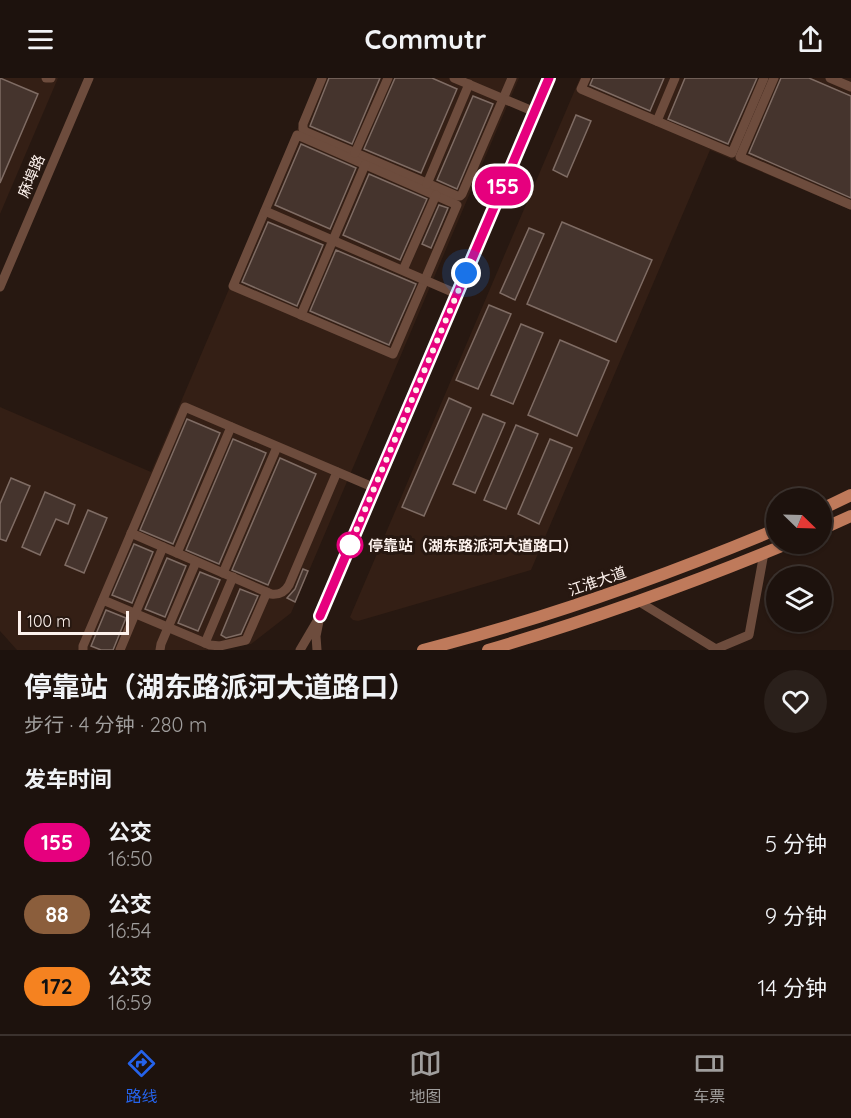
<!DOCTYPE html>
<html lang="zh">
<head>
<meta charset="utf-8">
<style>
	:root { --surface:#1d120d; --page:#2a201b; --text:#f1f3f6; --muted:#a09e9d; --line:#3b322e; --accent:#2563eb }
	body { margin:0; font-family:Quicksand,"Noto Sans SC",sans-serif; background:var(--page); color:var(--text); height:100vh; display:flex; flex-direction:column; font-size:22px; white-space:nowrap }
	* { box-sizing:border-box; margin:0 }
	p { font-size:20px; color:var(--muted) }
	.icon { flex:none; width:33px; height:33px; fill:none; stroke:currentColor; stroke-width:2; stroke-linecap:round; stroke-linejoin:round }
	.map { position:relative; height:572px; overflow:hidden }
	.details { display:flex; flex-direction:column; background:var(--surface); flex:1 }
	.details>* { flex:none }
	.badge { padding:0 12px; border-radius:20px; font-size:21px; line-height:39px }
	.needle { width:39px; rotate:113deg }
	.controls { position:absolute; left:766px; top:410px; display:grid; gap:12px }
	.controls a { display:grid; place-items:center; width:66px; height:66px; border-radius:50%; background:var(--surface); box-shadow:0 2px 4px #0004,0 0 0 2px var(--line); font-size:30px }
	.scale { position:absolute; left:18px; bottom:15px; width:111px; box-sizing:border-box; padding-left:6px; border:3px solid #fdf2ed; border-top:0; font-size:16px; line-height:21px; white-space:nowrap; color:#fdf2ed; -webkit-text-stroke:4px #271811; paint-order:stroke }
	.you { position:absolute; width:30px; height:30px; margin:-15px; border:4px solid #fff; border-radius:50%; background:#1a73e8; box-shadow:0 0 0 9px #1a73e833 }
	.map>.badge { position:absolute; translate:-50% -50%; box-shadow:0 0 0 3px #fff }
	h2 { padding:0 24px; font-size:22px; line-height:54px }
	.round { display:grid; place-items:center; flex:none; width:63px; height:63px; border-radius:32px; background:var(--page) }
	.summary { display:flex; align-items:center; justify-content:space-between; height:102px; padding:0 24px }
	h1 { font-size:28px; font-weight:700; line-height:45px }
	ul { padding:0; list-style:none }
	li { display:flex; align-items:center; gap:18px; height:72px; padding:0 24px }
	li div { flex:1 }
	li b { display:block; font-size:22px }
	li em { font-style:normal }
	li .badge { min-width:66px; font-weight:700; text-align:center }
	header { display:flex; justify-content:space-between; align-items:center; height:78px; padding:0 24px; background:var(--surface); font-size:27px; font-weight:700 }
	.dock { display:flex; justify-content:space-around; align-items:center; height:84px; border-top:2px solid var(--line); background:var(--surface); font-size:16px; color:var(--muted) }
	.dock a { display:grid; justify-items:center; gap:3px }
	.dock .on { color:var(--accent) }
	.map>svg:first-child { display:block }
</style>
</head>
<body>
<header><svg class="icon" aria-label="menu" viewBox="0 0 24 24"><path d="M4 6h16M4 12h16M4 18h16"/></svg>Commutr<svg class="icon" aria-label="share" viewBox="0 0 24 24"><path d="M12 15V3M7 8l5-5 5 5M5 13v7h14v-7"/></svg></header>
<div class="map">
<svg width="851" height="572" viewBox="0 0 851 572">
	<rect width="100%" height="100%" fill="#271811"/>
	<g fill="#341f15">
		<path d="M 0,0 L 58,0 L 0,136 Z"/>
		<path d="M 319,0 L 519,0 L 291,535 L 251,566 L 215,572 L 17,572 L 0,553 L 0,329 L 151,394 Z"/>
		<path d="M 580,0 L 851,0 L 851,132 L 710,72 L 531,492 L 444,518 L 358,543 L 353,542 L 350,539 Z"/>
	</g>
	<g fill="#45342d" stroke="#7f6c64" stroke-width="1.5">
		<path d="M 0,0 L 38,16 L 0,105 Z"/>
		<path d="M 329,0 L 380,0 L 352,66 L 310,48 Z"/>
		<path d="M 395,0 L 432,0 L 457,11 L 421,95 L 364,71 Z"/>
		<path d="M 593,0 L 664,0 L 650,33 L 590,7 Z"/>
		<path d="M 685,0 L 757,0 L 728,66 L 668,41 Z"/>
		<path d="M 781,0 L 809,0 L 851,18 L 851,120 L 749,75 Z"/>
		<path d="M 473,18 L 493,26 L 457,111 L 437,102 Z"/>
		<path d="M 576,37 L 591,43 L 567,99 L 553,92 Z"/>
		<path d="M 301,66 L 356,90 L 330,151 L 275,127 Z"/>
		<path d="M 369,96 L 427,121 L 400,182 L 343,157 Z"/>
		<path d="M 439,127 L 448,130 L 431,170 L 422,166 Z"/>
		<path d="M 268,144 L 323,167 L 297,228 L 242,204 Z"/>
		<path d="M 562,144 L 652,182 L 616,264 L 527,226 Z"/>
		<path d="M 529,150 L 544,156 L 515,222 L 500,215 Z"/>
		<path d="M 336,172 L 416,206 L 389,267 L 310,233 Z"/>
		<path d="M 489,227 L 511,236 L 478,311 L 456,302 Z"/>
		<path d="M 521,246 L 543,255 L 513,326 L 491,317 Z"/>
		<path d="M 560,262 L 609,283 L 577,358 L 528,337 Z"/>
		<path d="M 449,320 L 471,330 L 424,438 L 402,429 Z"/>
		<path d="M 483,336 L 505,345 L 475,415 L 453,406 Z"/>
		<path d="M 187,341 L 220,355 L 173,466 L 140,452 Z"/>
		<path d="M 516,347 L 538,356 L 506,431 L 484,422 Z"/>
		<path d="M 233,361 L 266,375 L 219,486 L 186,472 Z"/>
		<path d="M 550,361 L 572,370 L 539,446 L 518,436 Z"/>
		<path d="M 280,380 L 316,396 L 268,507 L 232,492 Z"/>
		<path d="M 11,400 L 30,408 L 6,463 L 0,461 L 0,426 Z"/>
		<path d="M 45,414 L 75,427 L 68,446 L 56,441 L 40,477 L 22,469 Z"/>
		<path d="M 88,432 L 107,440 L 84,495 L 65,487 Z"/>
		<path d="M 134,466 L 153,474 L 132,525 L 112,517 Z"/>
		<path d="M 167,480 L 186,488 L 165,539 L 145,531 Z"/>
		<path d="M 303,491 L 308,493 L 295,524 L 287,520 L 295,511 Z"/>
		<path d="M 200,494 L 220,502 L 198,553 L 178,545 Z"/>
		<path d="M 240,511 L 258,518 L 241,556 L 226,560 L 221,557 Z"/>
		<path d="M 106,532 L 126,540 L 113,572 L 101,572 L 91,568 Z"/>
	</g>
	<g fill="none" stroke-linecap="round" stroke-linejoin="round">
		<g stroke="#6d4c3d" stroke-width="9">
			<path d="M 46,0 L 51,0"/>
			<path d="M 322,0 L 303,46 L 303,51 L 306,54 L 457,118 L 460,118 L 462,116 L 512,0"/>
			<path d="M 454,0 L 535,34"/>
			<path d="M 586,0 L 581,11 L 732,75 L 764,0"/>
			<path d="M 774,0 L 740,79 L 851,127"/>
			<path d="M 830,0 L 851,9"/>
			<path d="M 657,43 L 675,0"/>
			<path d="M 297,57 L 457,127 L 393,276 L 233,208 Z"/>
			<path d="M 355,75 L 388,0"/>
			<path d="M 427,106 L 469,6"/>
			<path d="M 265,133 L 457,216"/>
			<path d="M 403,192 L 436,117"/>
			<path d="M 0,209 L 89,0"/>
			<path d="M 301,237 L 365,87"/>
			<path d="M 131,455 L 271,516 C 280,517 285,514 289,507 L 337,394"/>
			<path d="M 177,475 L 231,349"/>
			<path d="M 223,495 L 277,369"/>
			<path d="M 103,522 L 210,567 L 220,568 L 246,562 L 267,514"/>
			<path d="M 638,523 L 716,571 L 749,557 L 764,475"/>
			<path d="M 320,538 L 549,0"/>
			<path d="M 205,565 L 233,499"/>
			<path d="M 83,572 L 83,568 L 185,329 L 375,410"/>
			<path d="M 120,572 L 163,469"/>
			<path d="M 160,572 L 161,566 L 196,484"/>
			<path d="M 300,572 L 320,538 L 316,558 L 317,572"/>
		</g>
		<g stroke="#bf7a5b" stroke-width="12">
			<path d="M 822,431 L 851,417"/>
			<path d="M 822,451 L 851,438"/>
			<path d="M 423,572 C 544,541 662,499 777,451"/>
			<path d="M 488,572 C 590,542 690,506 789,465"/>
		</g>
	</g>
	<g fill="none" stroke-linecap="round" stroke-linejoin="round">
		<defs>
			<path id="line" d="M 320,538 L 549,0"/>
		</defs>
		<use href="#line" stroke="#fff" stroke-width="14"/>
		<use href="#line" stroke="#e6007e" stroke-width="9"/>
		<path stroke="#fdf2ed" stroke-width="6" stroke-dasharray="0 10.8" d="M 350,467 L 347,474 L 466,195"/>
	</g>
	<circle fill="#fff" stroke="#e6007e" stroke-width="3" cx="350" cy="467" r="12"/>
	<g text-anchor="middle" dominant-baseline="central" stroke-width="6" stroke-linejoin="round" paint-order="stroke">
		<g font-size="15" fill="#fdf2ed" stroke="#271811">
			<text transform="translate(31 98) rotate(-67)">麻埠路</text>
			<text transform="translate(597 503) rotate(-19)">江淮大道</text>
		</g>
		<g font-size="15" font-weight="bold" fill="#fdf2ed" stroke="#271811" text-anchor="start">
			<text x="368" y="467">停靠站（湖东路派河大道路口）</text>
		</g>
	</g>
</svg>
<div class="controls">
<a><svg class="needle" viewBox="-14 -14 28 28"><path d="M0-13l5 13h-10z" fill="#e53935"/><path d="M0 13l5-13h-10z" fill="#a09e9d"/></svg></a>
<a><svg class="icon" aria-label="layers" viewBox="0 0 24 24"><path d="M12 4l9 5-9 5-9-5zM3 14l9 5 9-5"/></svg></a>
</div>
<div class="scale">100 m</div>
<div class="you" style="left:466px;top:195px"></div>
<b class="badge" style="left:503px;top:108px;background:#e6007e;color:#fff">155</b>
</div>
<section class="details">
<div class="summary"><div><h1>停靠站（湖东路派河大道路口）</h1><p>步行 · 4 分钟 · 280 m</p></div><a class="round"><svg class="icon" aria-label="heart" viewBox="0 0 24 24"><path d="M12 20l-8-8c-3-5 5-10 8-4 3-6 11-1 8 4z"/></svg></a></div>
<h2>发车时间</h2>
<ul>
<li><span class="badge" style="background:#e6007e;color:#fff">155</span><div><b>公交</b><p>16:50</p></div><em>5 分钟</em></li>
<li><span class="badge" style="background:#8b5e3c;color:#fff">88</span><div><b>公交</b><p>16:54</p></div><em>9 分钟</em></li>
<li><span class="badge" style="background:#f58220;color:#111">172</span><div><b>公交</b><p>16:59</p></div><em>14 分钟</em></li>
</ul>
</section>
<nav class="dock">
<a class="on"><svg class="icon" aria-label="directions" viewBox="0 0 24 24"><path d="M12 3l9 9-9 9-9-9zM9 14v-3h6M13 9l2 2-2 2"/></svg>路线</a>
<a><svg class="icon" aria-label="map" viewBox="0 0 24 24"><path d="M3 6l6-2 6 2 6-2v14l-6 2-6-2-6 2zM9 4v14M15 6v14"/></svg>地图</a>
<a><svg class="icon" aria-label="tickets" viewBox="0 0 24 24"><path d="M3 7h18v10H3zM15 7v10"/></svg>车票</a>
</nav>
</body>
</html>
